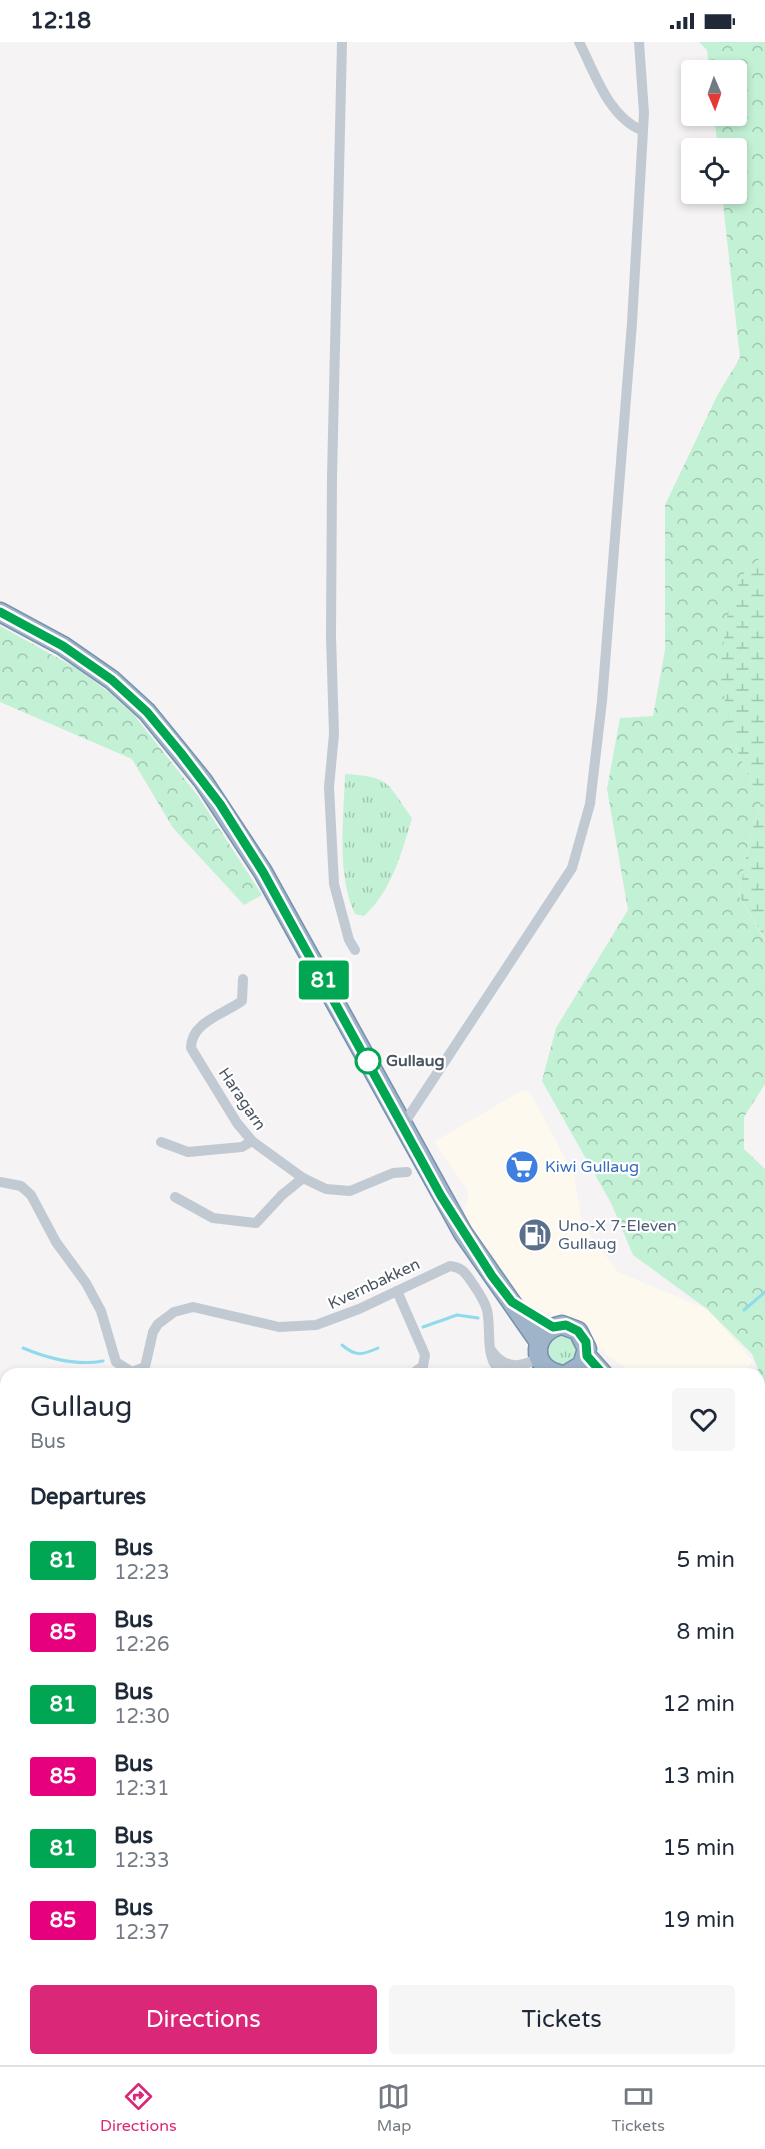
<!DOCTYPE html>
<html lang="en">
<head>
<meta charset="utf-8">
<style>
	:root { --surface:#fff; --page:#f6f6f7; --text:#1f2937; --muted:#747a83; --line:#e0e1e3; --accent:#db2777 }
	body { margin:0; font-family:"Varela Round",sans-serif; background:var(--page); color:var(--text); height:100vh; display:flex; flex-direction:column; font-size:22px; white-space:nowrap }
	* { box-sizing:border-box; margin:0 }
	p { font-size:20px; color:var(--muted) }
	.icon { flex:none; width:33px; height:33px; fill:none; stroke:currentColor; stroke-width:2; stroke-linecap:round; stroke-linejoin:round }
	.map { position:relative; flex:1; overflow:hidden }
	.sheet { position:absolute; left:0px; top:1326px; width:765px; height:698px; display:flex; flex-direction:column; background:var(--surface); border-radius:18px 18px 0 0; box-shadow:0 3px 9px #0003 }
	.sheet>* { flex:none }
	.badge { padding:0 12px; border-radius:4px; font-size:21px; line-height:39px }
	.needle { width:39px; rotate:178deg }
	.fabs { position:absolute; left:681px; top:18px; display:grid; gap:12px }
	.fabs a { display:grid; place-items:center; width:66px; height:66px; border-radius:6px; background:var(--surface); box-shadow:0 3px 9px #0003; font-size:30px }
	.map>.badge { position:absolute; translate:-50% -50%; box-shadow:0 0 0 3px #fff }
	h2 { padding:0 30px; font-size:22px; line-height:54px }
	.round { display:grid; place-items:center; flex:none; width:63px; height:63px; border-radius:6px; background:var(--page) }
	.overview { display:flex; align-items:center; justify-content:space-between; height:102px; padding:0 30px }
	h1 { font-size:28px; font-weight:600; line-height:45px }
	.primary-button { display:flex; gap:12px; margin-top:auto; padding:12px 30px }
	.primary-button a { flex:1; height:69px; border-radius:6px; background:var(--accent); color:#fff; font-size:24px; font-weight:600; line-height:69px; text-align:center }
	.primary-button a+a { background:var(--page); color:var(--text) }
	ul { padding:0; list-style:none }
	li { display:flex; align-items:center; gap:18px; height:72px; padding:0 30px }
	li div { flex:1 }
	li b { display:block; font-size:22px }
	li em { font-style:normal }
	li .badge { min-width:66px; font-weight:700; text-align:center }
	.status { display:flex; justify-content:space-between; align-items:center; height:42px; padding:0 30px; background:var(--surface); direction:ltr }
	.status svg { height:16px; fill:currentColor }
	.dock { display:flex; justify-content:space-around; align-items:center; height:84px; border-top:2px solid var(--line); background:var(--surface); font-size:16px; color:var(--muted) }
	.dock a { display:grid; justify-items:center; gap:3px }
	.dock .active { color:var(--accent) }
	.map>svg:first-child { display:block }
</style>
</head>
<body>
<div class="status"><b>12:18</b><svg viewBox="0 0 49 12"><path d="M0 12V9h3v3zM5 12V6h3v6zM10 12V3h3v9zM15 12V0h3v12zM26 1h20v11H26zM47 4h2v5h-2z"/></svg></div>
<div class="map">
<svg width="765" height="2023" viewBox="0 0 765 2023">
	<defs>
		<pattern id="grass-tufts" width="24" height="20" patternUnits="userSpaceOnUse" patternTransform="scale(1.5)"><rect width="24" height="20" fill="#c3f1d5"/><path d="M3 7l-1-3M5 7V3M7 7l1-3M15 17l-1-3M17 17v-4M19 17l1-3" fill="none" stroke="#a0c6b0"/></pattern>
		<pattern id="forest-crowns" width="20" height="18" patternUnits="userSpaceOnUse" patternTransform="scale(1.5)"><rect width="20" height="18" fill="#c3f1d5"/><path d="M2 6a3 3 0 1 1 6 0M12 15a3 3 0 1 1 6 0" fill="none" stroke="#a0c6b0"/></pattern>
		<pattern id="wetland-marsh" width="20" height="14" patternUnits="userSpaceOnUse" patternTransform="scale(1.5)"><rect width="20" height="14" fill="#c3f1d5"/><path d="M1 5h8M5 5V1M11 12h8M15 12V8" fill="none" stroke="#a0c6b0"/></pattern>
	</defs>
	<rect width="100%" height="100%" fill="#f5f3f3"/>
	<path fill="#fdf9ef" d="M 523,1048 L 530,1050 L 574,1133 L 582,1182 L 618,1230 L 707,1267 L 753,1319 L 742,1332 L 633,1332 L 559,1277 L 520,1257 L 482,1205 L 463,1171 L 468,1157 L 467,1147 L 434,1100 Z"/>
	<g fill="url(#grass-tufts)">
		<path d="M 345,732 C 391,735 386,740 412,776 C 402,810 391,850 364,874 L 355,872 C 336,831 344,776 345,732 Z"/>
		<circle cx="564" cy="1308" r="15"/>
	</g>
	<g fill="url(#forest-crowns)">
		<path d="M 699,0 L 765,0 L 765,513 L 746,527 L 734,702 L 761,761 L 749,798 L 739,854 L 765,898 L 765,1042 L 744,1075 L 744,1107 L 765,1127 L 765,1443 L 759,1441 L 759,1347 L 763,1340 L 752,1312 L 707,1267 L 633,1213 L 611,1161 L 542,1039 L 556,986 L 628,868 L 607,747 L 620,676 L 653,674 L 665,608 L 665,463 L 718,352 L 740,316 L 722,152 L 736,152 L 736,106 L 718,106 L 714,74 L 736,74 L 736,28 L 709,28 L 707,8 Z"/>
		<path d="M 0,584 L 78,627 L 110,651 L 134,673 L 198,754 L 262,853 L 244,863 L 173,786 L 132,717 L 0,660 Z"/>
	</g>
	<path fill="url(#wetland-marsh)" d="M 765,513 L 765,897 L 739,854 L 749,798 L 761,761 L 734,702 L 719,632 L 729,563 L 746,527 Z"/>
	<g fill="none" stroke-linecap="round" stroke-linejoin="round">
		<g stroke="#90daee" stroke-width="3">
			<path d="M 744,1268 L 765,1250"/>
			<path d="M 423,1285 L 457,1273 L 478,1276"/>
			<path d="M 342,1303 C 356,1315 362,1313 378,1306"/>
			<path d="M 23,1306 C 47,1316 77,1324 103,1319"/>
			<path d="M 759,1398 L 765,1392"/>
		</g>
		<defs>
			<g id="trunk">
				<path d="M 0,570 L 63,604 L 112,638 L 147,670 L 203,739 L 263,830 L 463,1191 L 539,1300"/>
				<path d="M 587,1314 L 603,1332"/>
				<path d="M 559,1332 C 529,1325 532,1289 562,1283 L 578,1289 L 587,1307 L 582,1323 L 567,1332"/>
				<path d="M 759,1530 L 765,1545"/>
				<path d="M 759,1573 L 765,1601"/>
			</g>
		</defs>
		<use href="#trunk" stroke="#7690ad" stroke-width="21"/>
		<g stroke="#c1cad2" stroke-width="10">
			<path d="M 342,0 L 332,435 L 331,594 L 334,692 L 329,745 L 334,842 L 349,898 L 355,908"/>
			<path d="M 579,0 C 595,31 608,74 641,88"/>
			<path d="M 243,937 L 242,959 C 224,972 191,980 191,1006 L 237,1081 L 252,1099 L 303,1136 L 326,1147 L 350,1149 L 393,1131 L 407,1130"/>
			<path d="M 403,1083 L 572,826 L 590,762 L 602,659 L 632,281 L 644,71 L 639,0"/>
			<path d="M 161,1100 L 188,1110 L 242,1105 L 252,1099"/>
			<path d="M 0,1140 L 21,1144 L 31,1153 L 56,1200 L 86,1241 L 101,1269 L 116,1320 L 132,1330 L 145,1325 L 153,1290 L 158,1282 L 174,1270 L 193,1265 L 279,1285 L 316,1283 L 359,1267 L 450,1224 C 461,1225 465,1230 471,1239 C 477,1248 484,1257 487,1268 C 492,1289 483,1319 504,1332"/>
			<path d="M 175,1155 L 213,1176 L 256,1181 L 282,1153 L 303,1136"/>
			<path d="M 397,1249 L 425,1313 L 423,1324 L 412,1332"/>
			<path d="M 491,1308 C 504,1327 521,1327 539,1315"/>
			<path d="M 0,1546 L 6,1549"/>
			<path d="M 0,1620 L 6,1622"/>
			<path d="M 48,2018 L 49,2023"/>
			<path d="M 134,2018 L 136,2023"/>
			<path d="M 203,2018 L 205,2023"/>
			<path d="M 310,2018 L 312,2023"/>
		</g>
		<path stroke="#c1cad2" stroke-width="14" d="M 759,1462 L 765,1461"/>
		<g stroke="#c1cbd6" stroke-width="15">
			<path d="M 759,1669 L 765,1659"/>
			<path d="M 759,1700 L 765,1691"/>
			<path d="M 684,2023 L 685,2018"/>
		</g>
		<use href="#trunk" stroke="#9fb4c9" stroke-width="18"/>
	</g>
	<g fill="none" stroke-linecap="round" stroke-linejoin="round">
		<defs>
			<path id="line" d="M 0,570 L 63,604 L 112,638 L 147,670 L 181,711 L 220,762 L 263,830 L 441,1154 L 492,1234 L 512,1260 L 553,1285 L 566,1283 L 578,1289 L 586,1300 L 587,1314 L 603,1332"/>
		</defs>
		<use href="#line" stroke="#fff" stroke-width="14"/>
		<use href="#line" stroke="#00a651" stroke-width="9"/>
	</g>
	<defs>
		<symbol id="supermarket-disc" viewBox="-11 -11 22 22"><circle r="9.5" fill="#3f7fe0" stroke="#fff"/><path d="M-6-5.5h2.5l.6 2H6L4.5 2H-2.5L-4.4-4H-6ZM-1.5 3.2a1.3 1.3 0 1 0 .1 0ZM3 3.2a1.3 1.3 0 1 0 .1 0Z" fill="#fff"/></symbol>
		<symbol id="fuel-disc" viewBox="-11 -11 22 22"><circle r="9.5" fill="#5c6f8a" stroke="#fff"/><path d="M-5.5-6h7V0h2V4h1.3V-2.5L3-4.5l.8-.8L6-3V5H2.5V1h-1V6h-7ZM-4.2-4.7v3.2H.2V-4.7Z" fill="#fff"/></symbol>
	</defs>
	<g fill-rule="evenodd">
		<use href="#supermarket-disc" x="503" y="1106" width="38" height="38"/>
		<use href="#fuel-disc" x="516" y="1174" width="38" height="38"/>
	</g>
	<circle fill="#fff" stroke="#00a651" stroke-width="3" cx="368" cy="1019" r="12"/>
	<g text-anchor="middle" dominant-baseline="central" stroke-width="4.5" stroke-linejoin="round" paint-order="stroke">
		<g font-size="16" font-weight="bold" fill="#4a5661" stroke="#fff" text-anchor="start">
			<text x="386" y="1019">Gullaug</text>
		</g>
		<g font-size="16" fill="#4a5661" stroke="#fff">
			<text transform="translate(242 1057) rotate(56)">Haragarn</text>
			<text transform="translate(374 1242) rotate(-25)">Kvernbakken</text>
		</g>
		<g font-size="16" fill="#366cbe" stroke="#fff" text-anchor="start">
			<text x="545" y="1125">Kiwi Gullaug</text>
		</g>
		<g font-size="16" fill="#4e5e75" stroke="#fff" text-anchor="start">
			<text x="558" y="1184">Uno-X 7-Eleven<tspan x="558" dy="18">Gullaug</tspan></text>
		</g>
	</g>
</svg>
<div class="fabs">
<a><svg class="needle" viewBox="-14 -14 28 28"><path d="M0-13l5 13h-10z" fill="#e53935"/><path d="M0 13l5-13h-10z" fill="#747a83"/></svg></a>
<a><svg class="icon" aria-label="locate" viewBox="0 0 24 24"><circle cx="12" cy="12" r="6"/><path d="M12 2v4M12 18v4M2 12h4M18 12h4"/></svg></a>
</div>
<b class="badge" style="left:324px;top:938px;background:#00a651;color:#fff">81</b>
<section class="sheet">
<div class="overview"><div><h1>Gullaug</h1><p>Bus</p></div><a class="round"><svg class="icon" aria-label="heart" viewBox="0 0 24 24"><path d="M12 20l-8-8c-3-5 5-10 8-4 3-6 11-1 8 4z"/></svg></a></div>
<h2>Departures</h2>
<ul>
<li><span class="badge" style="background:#00a651;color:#fff">81</span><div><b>Bus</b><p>12:23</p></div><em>5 min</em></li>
<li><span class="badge" style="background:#e6007e;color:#fff">85</span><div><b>Bus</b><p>12:26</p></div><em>8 min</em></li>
<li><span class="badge" style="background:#00a651;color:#fff">81</span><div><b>Bus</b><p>12:30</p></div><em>12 min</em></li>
<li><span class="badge" style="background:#e6007e;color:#fff">85</span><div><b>Bus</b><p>12:31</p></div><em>13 min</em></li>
<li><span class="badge" style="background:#00a651;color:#fff">81</span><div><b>Bus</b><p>12:33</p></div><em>15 min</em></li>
<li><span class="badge" style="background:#e6007e;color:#fff">85</span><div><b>Bus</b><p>12:37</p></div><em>19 min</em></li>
</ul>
<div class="primary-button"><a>Directions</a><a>Tickets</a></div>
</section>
</div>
<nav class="dock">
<a class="active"><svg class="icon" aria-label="directions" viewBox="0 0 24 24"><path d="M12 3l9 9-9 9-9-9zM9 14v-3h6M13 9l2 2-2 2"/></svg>Directions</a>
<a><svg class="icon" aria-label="map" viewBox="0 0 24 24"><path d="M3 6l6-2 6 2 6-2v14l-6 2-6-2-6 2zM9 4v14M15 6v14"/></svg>Map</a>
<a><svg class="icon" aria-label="tickets" viewBox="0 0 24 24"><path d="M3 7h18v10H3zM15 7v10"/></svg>Tickets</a>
</nav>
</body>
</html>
